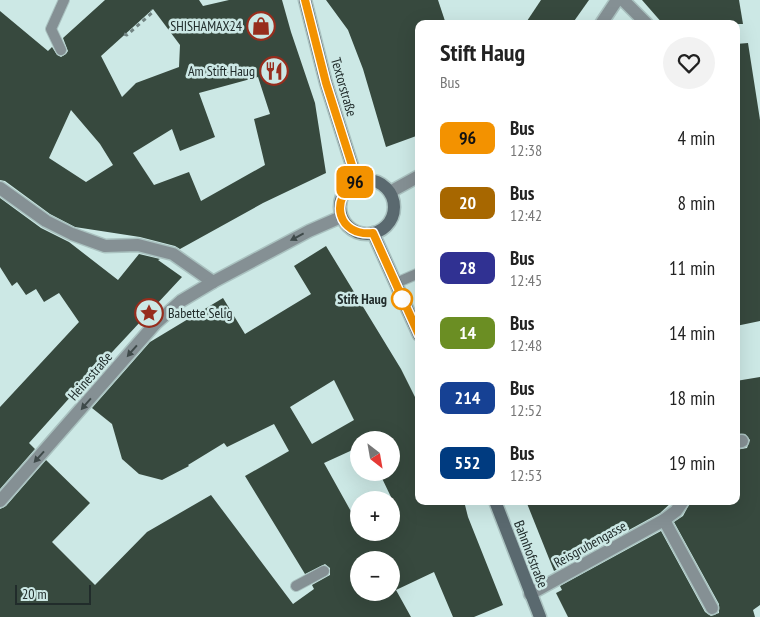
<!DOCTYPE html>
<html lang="en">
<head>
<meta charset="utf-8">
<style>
	:root { --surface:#fff; --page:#f2f2f2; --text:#222; --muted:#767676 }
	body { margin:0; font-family:"PT Sans Narrow",sans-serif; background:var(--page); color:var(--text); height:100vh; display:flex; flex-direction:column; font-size:19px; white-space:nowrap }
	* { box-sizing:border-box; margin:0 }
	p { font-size:16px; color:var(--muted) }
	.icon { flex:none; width:28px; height:28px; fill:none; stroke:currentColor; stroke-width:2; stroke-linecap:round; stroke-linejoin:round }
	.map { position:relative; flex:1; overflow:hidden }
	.panel { position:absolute; left:415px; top:20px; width:325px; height:485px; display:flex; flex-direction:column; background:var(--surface); border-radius:10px; box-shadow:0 5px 20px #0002 }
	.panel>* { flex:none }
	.badge { padding:0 10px; border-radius:8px; font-size:18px; line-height:32px }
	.needle { width:32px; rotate:149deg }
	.controls { position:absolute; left:350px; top:431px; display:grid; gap:10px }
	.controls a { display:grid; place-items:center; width:50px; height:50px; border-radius:50%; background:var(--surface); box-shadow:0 5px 20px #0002; font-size:25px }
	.scale { position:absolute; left:15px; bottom:12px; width:76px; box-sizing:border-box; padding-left:5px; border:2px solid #212c2b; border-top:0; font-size:14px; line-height:18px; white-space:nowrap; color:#212c2b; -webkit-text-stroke:4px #cce8e5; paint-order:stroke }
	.map>.badge { position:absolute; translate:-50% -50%; box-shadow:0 0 0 2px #fff }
	.round { display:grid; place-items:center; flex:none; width:52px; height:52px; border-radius:26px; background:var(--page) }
	.summary { display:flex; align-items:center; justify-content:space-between; height:85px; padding:0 25px }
	h1 { font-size:24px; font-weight:600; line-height:38px }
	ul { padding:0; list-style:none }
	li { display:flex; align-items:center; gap:15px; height:65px; padding:0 25px }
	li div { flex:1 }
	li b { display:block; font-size:19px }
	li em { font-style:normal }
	li .badge { min-width:55px; font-weight:700; text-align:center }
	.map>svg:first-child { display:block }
</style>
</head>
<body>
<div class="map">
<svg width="760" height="617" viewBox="0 0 760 617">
	<rect width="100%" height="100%" fill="#cce8e5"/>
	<g fill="#37493e" fill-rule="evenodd">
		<path d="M 105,0 L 199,0 L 203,6 L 229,0 L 282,0 L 291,32 L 315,103 L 326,173 L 263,203 L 180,249 L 175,246 L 140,237 L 75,227 L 50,214 L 5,181 L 0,180 L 0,11 L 48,51 L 52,47 L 57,55 L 61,57 L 66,54 L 68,51 L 63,38 ZM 153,9 L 180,45 L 179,67 L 136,83 L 122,97 L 101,56 ZM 258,77 L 270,114 L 254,119 L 265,165 L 201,201 L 189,172 L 154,185 L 133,153 L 172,129 L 180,151 L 215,137 L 199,93 ZM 71,110 L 100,144 L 113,165 L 86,182 L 49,158 Z"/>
		<path d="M 326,0 L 438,0 L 446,24 L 419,24 L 419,135 L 386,147 L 363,69 L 348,30 Z"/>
		<path d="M 541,0 L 589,0 L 572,24 L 525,24 Z"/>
		<path d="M 642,0 L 739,0 L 743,24 L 663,24 Z"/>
		<path d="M 748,43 L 760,120 L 760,321 L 736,326 L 736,44 Z"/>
		<path d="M 0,198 L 41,228 L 69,242 L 118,280 L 139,254 L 160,259 L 158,260 L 182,277 L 87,379 L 88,380 L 103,371 L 79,399 L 73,394 L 29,443 L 35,449 L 0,489 L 0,407 L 79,322 L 59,293 L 44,302 L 36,289 L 26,295 L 17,282 L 12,286 L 0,267 Z"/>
		<path d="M 326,246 L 401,369 L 419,405 L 419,501 L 464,501 L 468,517 L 503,605 L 474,617 L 453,617 L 434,572 L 396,590 L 411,617 L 0,617 L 0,509 L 6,506 L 46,460 L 90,503 L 52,542 L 95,585 L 147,532 L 211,495 L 293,604 L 314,589 L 312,585 L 330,575 L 330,568 L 325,564 L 305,574 L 245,476 L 289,451 L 274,424 L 227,447 L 224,443 L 188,465 L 189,466 L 162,480 L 139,474 L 122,459 L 112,424 L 92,408 L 150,342 L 223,298 L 245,334 L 311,294 L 294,266 ZM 334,380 L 354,420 L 312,444 L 290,407 ZM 359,440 L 391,440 L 391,472 L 379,472 L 391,497 L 384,500 L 391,500 L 391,532 L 359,532 L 359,512 L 353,515 L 324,463 L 359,447 ZM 359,560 L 391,560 L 391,592 L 359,592 Z"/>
		<path d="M 760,377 L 760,605 L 753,610 L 755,617 L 568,617 L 556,593 L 562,590 L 560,586 L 661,531 L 705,612 L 711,616 L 719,613 L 719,604 L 674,522 L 683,516 L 691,501 L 736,501 L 736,450 L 747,448 L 750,440 L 745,434 L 736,434 L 736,381 Z"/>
		<path d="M 526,501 L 673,501 L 660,513 L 554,571 Z"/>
	</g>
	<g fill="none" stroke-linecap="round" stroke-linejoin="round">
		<defs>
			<g id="lane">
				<path d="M 61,50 L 51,29 L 64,0"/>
				<path d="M 396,283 L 419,273"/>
				<path d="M 296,586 L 324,571"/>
			</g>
			<g id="street">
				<path d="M 623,0 L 647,24"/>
				<path d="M 601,24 L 617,0"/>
				<path d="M 0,188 L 46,221 L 72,234 L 105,246 L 138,245 L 173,254 L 213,282"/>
				<path d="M 390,192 L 419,176"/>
				<path d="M 736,442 L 742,441"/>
				<path d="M 0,501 L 155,324 L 181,301 L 213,282 L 309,231 L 341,217"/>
				<path d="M 664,520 L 712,608"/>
				<path d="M 530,594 L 664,520 L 676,511 L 683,501"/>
			</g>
			<g id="secondary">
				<path d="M 305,0 L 326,83 L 357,181"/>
				<circle cx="367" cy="207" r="27"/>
				<path d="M 373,233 L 419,335"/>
				<path d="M 495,501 L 540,617"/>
			</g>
		</defs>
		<use href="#lane" stroke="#aac2c0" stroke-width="12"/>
		<use href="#street" stroke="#aac2c0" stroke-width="15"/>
		<use href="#secondary" stroke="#aac2c0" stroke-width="15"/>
		<path stroke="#718482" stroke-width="3" stroke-dasharray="4 4" stroke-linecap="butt" d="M 124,34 L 127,35 L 153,12 L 151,10"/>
		<use href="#lane" stroke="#859094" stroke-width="10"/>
		<use href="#street" stroke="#859094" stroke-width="12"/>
		<use href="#secondary" stroke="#5a696f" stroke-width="12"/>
	</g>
	<defs><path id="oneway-solid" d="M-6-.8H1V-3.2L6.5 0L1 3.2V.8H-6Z" transform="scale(1.25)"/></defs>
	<g fill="#3f4a4a">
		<use href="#oneway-solid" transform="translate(297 237) rotate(152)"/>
		<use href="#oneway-solid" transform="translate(132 351) rotate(131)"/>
		<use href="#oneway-solid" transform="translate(86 404) rotate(131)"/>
		<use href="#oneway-solid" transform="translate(39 457) rotate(132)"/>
	</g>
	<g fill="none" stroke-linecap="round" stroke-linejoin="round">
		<defs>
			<path id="line" d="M 305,0 L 326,83 L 357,181 C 328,199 338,237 373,233 L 419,335"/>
		</defs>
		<use href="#line" stroke="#fff" stroke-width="11"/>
		<use href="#line" stroke="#f39200" stroke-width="8"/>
	</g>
	<defs>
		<symbol id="shop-ring" viewBox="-11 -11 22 22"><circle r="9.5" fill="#cce8e5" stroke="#972d1d" stroke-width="1.5"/><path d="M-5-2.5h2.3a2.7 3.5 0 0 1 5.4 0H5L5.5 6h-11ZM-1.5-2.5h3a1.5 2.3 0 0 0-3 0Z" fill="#972d1d"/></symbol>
		<symbol id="restaurant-ring" viewBox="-11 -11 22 22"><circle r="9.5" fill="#cce8e5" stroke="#972d1d" stroke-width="1.5"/><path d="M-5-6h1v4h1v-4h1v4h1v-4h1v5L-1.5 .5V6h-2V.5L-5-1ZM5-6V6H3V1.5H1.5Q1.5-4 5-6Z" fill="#972d1d"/></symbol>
		<symbol id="sight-ring" viewBox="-11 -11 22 22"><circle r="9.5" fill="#cce8e5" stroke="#972d1d" stroke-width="1.5"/><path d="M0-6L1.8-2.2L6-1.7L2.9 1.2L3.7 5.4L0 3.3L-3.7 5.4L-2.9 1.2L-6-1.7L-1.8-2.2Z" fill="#972d1d"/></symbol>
	</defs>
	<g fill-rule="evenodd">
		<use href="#shop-ring" x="245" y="10" width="32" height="32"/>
		<use href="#restaurant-ring" x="258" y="55" width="32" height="32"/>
		<use href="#sight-ring" x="133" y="297" width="32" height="32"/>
	</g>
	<circle fill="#fff" stroke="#f39200" stroke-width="2.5" cx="402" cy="299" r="10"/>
	<g text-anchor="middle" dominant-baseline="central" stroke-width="5" stroke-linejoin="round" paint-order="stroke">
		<g font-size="14" fill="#212c2b" stroke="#cce8e5" text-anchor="end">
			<text x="242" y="26">SHISHAMAX24</text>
			<text x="255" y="71">Am Stift Haug</text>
			<text x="168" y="313" text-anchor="start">Babette Selig</text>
		</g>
		<g font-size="14" fill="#212c2b" stroke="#cce8e5">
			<text transform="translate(344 87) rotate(74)">Textorstraße</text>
			<text transform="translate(90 376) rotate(-49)">Heinestraße</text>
			<text transform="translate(590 544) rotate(-29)">Reisgrubengasse</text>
			<text transform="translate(531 554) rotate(69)">Bahnhofstraße</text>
		</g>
		<g font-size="14" font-weight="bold" fill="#212c2b" stroke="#cce8e5" text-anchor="end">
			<text x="387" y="299">Stift Haug</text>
		</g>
	</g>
</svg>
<div class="controls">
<a><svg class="needle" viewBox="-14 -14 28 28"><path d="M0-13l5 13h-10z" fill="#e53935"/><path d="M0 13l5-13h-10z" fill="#767676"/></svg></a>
<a>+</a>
<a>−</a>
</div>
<div class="scale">20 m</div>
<b class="badge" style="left:355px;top:182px;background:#f39200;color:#111">96</b>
<section class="panel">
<div class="summary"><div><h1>Stift Haug</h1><p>Bus</p></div><a class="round"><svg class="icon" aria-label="heart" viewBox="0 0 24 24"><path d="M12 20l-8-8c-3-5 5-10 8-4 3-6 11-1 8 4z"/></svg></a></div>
<ul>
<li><span class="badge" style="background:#f39200;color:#111">96</span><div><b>Bus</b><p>12:38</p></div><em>4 min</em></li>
<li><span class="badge" style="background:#a76700;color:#fff">20</span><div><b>Bus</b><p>12:42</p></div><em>8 min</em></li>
<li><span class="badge" style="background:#303192;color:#fff">28</span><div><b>Bus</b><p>12:45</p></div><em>11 min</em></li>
<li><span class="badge" style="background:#6b8e23;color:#fff">14</span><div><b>Bus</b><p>12:48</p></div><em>14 min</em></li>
<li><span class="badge" style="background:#164194;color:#fff">214</span><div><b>Bus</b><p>12:52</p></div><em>18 min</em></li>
<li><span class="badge" style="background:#003b80;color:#fff">552</span><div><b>Bus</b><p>12:53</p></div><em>19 min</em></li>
</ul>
</section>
</div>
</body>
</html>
